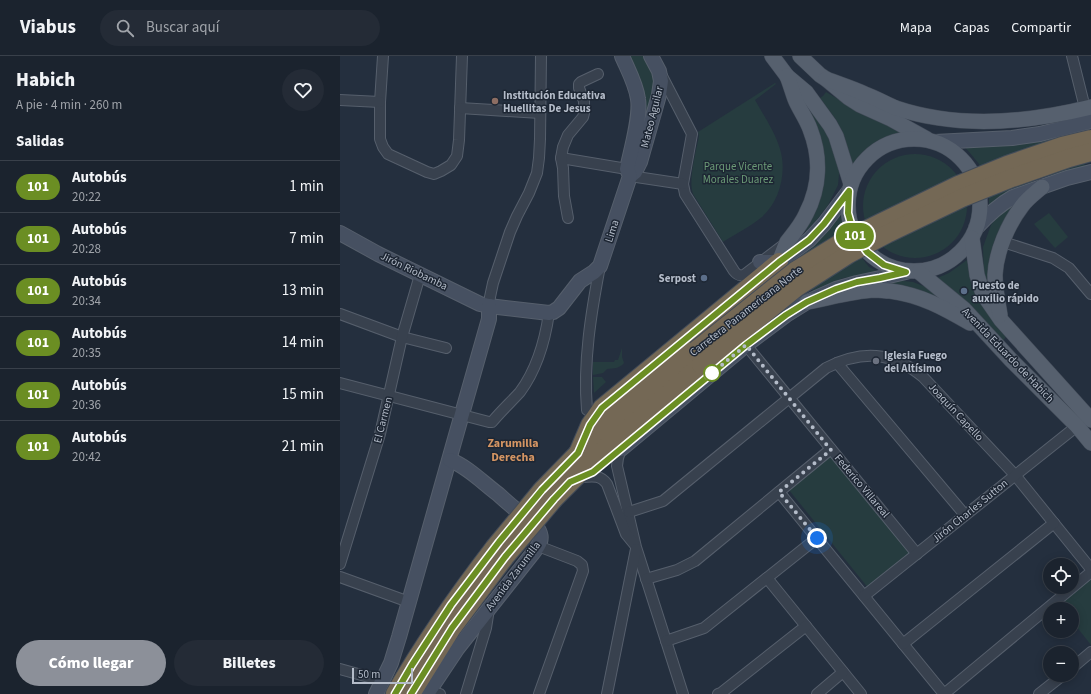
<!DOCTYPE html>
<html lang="es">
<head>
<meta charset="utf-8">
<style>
	:root { --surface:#1b232e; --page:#242b36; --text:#f1f3f6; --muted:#a0a4aa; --line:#39404a; --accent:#8c9099 }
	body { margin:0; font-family:"Source Sans 3",sans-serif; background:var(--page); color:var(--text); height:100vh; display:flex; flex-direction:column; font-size:15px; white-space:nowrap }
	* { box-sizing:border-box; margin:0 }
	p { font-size:13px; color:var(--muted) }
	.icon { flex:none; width:22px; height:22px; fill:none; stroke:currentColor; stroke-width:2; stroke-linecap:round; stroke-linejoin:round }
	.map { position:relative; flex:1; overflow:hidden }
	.details { display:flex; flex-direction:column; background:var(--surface); width:340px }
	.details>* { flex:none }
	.badge { padding:0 8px; border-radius:13px; font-size:14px; line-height:26px }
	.tools { position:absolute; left:703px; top:502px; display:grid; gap:8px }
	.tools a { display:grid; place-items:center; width:36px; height:36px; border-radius:50%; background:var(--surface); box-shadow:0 2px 10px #0003,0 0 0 1px var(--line); font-size:20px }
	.scale { position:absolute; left:12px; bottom:10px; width:61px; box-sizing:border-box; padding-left:4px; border:2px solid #b4bcc9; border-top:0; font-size:11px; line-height:14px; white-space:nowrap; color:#b4bcc9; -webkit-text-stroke:3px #1d2633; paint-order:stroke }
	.you { position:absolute; width:20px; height:20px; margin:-10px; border:3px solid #fff; border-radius:50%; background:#1a73e8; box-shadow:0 0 0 6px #1a73e833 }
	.map>.badge { position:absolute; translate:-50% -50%; box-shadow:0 0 0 2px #fff }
	h2 { padding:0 16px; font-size:15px; line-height:36px }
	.round { display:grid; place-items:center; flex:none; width:42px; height:42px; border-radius:21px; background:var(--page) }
	.headline { display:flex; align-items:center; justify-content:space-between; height:68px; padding:0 16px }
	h1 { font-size:19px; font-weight:800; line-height:30px }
	.button { display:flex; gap:8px; margin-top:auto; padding:8px 16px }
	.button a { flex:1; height:46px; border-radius:24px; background:var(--accent); color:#fff; font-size:16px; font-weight:800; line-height:46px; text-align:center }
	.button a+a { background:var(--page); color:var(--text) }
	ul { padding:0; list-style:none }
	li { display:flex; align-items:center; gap:12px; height:52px; padding:0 16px; border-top:1px solid var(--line) }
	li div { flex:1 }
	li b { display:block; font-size:15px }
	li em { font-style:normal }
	li .badge { min-width:44px; font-weight:700; text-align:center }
	header { display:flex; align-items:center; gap:24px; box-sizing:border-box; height:56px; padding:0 20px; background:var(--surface); border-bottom:1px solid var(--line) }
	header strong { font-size:19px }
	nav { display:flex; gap:22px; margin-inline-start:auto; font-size:14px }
	.search { width:280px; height:36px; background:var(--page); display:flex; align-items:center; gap:10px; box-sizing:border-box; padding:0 14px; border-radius:22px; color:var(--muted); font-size:15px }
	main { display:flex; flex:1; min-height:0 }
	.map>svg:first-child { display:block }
</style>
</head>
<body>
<header>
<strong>Viabus</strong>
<div class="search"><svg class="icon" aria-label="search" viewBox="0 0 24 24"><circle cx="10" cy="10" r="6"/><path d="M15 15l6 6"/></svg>Buscar aquí</div>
<nav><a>Mapa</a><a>Capas</a><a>Compartir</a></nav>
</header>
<main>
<section class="details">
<div class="headline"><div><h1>Habich</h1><p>A pie · 4 min · 260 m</p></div><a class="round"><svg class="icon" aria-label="heart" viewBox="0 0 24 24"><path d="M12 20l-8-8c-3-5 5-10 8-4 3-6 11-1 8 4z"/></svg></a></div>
<h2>Salidas</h2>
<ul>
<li><span class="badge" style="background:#6b8e23;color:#fff">101</span><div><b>Autobús</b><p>20:22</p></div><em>1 min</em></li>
<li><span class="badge" style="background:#6b8e23;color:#fff">101</span><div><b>Autobús</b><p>20:28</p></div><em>7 min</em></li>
<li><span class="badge" style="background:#6b8e23;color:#fff">101</span><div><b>Autobús</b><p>20:34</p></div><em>13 min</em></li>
<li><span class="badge" style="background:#6b8e23;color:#fff">101</span><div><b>Autobús</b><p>20:35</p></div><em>14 min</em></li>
<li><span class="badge" style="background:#6b8e23;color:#fff">101</span><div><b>Autobús</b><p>20:36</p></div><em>15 min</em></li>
<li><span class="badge" style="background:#6b8e23;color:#fff">101</span><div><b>Autobús</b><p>20:42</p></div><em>21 min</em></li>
</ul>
<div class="button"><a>Cómo llegar</a><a>Billetes</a></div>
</section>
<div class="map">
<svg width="751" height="638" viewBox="0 0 751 638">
	<rect width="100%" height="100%" fill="#242f3e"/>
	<g fill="#263c3f">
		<path d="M 286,0 L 308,0 L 317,17 L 297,112 L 301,73 Z"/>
		<path d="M 435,27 L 436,28 L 415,44 C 424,60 435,76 440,93 C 447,116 440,145 422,161 C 410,171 395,178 383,186 L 353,138 C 348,123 356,96 359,80 L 358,76 Z"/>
		<path d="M 453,31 L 484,68 L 499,110 L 499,118 L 498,129 L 488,149 L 476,165 L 458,182 L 481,132 Z"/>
		<path d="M 486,36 L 515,53 L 563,75 L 544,82 L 528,92 L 512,109 L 504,80 L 497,65 L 480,42 L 483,40 Z"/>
		<path d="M 739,71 C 736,82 738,102 746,110 L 697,123 L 649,151 L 649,139 L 639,108 L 630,97 L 620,86 Z"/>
		<circle cx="575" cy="150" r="52"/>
		<path d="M 681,141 L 659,175 L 653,189 L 648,230 L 644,220 L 643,191 L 651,169 L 664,152 Z"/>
		<path d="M 499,156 L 505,175 L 511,188 L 529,211 L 541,217 L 503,222 L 473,236 L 471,230 L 454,203 Z"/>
		<path d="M 709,157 L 728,181 L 715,192 L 694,168 Z"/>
		<path d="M 627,204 L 632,233 L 667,279 L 663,285 L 595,223 L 609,217 Z"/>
		<path d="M 555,224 L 573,226 L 586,231 L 606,243 L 526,231 Z"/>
		<path d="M 282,292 L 282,301 L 284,307 C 279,313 274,312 267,313 L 263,317 L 253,319 L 253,306 L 274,306 L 275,304 L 278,304 Z"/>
		<path d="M 253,321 L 262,321 L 266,326 L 254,337 Z"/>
		<path d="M 492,399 L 571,498 L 529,533 L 449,434 Z"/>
		<path d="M 751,523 L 751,589 L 732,565 L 732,553 L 722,553 L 719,549 Z"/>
	</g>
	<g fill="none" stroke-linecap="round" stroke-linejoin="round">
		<defs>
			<g id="street">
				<path d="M 43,0 L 40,46 L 40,83 L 43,91 L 48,98 L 87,116 L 94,118 L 101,115 L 111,109 L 117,100 L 119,84 L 122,0"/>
				<path d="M 732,0 L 745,52"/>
				<path d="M 322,20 L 352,78 L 343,128 L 345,138 L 394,215 C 397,219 399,220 404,219 L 446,187"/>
				<path d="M 0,44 L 40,46"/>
				<path d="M 120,52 L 200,57"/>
				<path d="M 221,102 L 287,113"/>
				<path d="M 290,120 L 343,128"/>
				<path d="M 228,162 L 224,140 L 223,112 L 221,102 L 223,91 L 228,79 L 243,61 L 244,57 L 244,45 L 239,32 L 239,28 L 241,26 L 258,18"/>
				<path d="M 663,186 L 713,202 L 729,212 L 751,238"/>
				<path d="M 149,250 L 150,241 L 153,227 L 170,176 L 177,160 L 189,137 L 197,117 L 199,102 L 200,83 L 201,0"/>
				<path d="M 0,258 L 62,281 L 106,292"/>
				<path d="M 406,289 L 577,498"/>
				<path d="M 497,307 L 625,459"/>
				<path d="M 0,327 L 149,366 L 152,366 C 161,355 171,346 180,336 C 197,313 205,285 209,257"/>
				<path d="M 247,354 C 243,306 251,257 260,210"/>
				<path d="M 281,393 L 278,402 L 277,410 L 296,491 L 343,638"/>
				<path d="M 242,421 C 253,420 261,419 267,428 L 286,478 L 295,489"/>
				<path d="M 439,436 L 604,638"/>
				<path d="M 289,456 L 323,445 L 486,312 C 521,294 552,295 583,321 L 675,419 L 751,513"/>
				<path d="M 198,490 L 237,505 L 242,509 L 243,515 L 199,638"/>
				<path d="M 0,508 L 40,378 L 62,281 L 80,219"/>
				<path d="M 0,521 L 69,546"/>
				<path d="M 427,522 L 521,638"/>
				<path d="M 306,523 L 337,514 L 355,505 L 491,393"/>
				<path d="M 524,540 L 737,370"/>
				<path d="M 326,585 L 364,572 L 477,482"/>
				<path d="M 563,588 L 714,467"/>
				<path d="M 732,612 L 751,596"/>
				<path d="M 0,613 L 43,625"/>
				<path d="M 88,635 L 100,638"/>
				<path d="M 126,638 L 146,572 L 149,553"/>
				<path d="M 267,638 L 296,493"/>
				<path d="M 378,638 L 381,637 L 466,570"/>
				<path d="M 477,638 L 503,616"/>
				<path d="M 604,638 L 751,516"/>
				<path d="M 699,638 L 723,619"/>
			</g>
			<g id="secondary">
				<path d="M 595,86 L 672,82 L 700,78 L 751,65"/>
				<path d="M 290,120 L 295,116 L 300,106 L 319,39 L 321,25 L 319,15 L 311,0"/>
				<path d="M 636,172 C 647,160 659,149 673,141 L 727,122 L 751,116"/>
				<path d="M 0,177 L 38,198 L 140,248 L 149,250 L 209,257 L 213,256 L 219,252 L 240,225 L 254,216 L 260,210 L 290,120 L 287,113 C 291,94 301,61 298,43 C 296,28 288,14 282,0"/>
				<path d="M 420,206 L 439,206 L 443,208"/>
				<path d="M 439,206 L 469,184 L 484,168 L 509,135"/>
				<path d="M 281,393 L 406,289 L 446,259 L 467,246 L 496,233 L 517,227 L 540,222 L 566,216"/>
				<path d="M 36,638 L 51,607 L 59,581 L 122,358 L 149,263 L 149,250"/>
				<path d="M 87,638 L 117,593 L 193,497 C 199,489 204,483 198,473 C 185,461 171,450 158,438 C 142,426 128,411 110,404"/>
			</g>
			<g id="primary">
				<path d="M 432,0 L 447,20 L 466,36 L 490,69 L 496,80 L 511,128"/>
				<path d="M 460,0 L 480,19 L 486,23 L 509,42 L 520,49 L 551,63 L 587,83"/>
				<path d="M 486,23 C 499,28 512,32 525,38 C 536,42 546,48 556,52 C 619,73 687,67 751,51"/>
				<circle cx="574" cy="149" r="66"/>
				<path d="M 632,182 L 637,219 L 643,238 L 661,264 L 751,364"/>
				<path d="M 439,206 C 442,199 444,192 447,186 C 454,177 461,169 466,158 C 480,131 481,101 470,73 C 466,62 459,53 455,43 C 452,35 450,27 447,20"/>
				<path d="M 579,216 L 624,253 L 671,304 L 737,370 L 751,387"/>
				<path d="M 467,246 C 489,242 512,235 535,234 C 540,234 545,235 550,235 C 581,239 604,252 630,267"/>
				<path d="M 660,259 C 658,246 655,232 655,219 C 656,196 668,168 682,150 C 687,143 695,137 702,131"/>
			</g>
			<g id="highway">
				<path d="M 238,397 L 250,369 L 262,352 L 439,206"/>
				<path d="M 202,434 L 238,397 L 267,369 L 356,294"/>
				<path d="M 214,443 L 263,394 L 361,309"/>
				<path d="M 55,638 C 84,587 118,539 154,492"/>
				<path d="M 71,638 L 112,572 L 165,501"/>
			</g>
		</defs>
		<use href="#street" stroke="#565f6c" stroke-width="12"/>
		<use href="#secondary" stroke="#565f6c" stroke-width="16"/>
		<use href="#primary" stroke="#414a57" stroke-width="16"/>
		<use href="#highway" stroke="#434c59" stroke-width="20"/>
		<use href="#street" stroke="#38414e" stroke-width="10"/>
		<use href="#secondary" stroke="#465061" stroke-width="14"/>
		<use href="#primary" stroke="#56606e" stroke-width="15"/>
		<use href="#highway" stroke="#746855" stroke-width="18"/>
		<defs>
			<g id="highway-bridge">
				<path d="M 356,294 L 455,215 L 502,186 L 540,167 L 618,129 L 667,109 L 722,90 L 751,83"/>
				<path d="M 361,309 L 456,232 L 509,198 L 547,178 L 622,142 L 672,122 L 729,102 L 751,96"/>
				<path d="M 154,492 L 202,434"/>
				<path d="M 165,501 L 214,443"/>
			</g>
		</defs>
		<use href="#highway-bridge" stroke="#434c59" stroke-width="20" stroke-linecap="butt"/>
		<use href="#highway-bridge" stroke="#746855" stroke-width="18"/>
	</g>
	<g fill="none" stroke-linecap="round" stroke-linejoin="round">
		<defs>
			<path id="line" d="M 55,638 L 72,609 L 111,549 L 159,486 L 202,434 L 238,397 L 250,369 L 262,352 L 439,206 L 469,184 L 484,168 L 509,135 L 508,157 L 514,178 L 527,196 L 544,209 L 566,216 L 540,222 L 517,226 L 496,233 L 467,246 L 446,259 L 406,289 L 253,416 L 230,426 L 214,443 L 165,501 L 112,572 L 71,638"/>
		</defs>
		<use href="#line" stroke="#fff" stroke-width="9"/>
		<use href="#line" stroke="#6b8e23" stroke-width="6"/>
		<path stroke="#b4bcc9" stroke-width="4" stroke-dasharray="0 7.2" d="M 372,317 L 366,322 L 406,289 L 491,394 L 439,436 L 477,482"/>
	</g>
	<circle fill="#8d6e63" stroke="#1d2633" stroke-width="1.5" cx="155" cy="45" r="4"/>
	<g fill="#5c6f8a" stroke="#1d2633" stroke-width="1.5">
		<circle cx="364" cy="222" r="4"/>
		<circle cx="624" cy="235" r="4"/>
	</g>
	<circle fill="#6b7280" stroke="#1d2633" stroke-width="1.5" cx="536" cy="305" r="4"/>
	<circle fill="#fff" stroke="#6b8e23" stroke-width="2" cx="372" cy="317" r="8"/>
	<g text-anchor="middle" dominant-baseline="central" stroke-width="3" stroke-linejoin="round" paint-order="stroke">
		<g font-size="11" font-weight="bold" fill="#b4bcc9" stroke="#1d2633" text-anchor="start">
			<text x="163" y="39">Institución Educativa<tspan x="163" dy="13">Huellitas De Jesus</tspan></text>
			<text x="356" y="222" text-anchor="end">Serpost</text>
			<text x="632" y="229">Puesto de<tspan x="632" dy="13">auxilio rápido</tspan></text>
			<text x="544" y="299">Iglesia Fuego<tspan x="544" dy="13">del Altísimo</tspan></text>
		</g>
		<g font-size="11" fill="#b4bcc9" stroke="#1d2633">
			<text transform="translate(312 61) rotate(-76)">Mateo Aguilar</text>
			<text transform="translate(272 175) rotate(-72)">Lima</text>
			<text transform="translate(74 215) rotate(26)">Jirón Riobamba</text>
			<text transform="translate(406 255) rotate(-38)">Carretera Panamericana Norte</text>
			<text transform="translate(668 299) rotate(46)">Avenida Eduardo de Habich</text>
			<text transform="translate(616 356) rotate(47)">Joaquín Capello</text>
			<text transform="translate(43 364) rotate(-76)">El Carmen</text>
			<text transform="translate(522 430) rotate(50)">Federico Villareal</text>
			<text transform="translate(630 455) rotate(-39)">Jirón Charles Sutton</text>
			<text transform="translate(173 520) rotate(-53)">Avenida Zarumilla</text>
		</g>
		<g font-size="11" fill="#6b9a76" stroke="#1d2633">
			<text x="398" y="110">Parque Vicente<tspan x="398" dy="13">Morales Duarez</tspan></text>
		</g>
		<g font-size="12" font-weight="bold" fill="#d59563" stroke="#1d2633">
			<text x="173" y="387">Zarumilla<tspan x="173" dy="14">Derecha</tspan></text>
		</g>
	</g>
</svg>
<div class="tools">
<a><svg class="icon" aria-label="locate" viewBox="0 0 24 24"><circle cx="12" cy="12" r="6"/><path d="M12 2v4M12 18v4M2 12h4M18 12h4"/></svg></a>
<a>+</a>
<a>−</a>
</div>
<div class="scale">50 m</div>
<div class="you" style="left:477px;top:482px"></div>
<b class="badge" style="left:515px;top:180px;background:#6b8e23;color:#fff">101</b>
</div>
</main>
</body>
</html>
